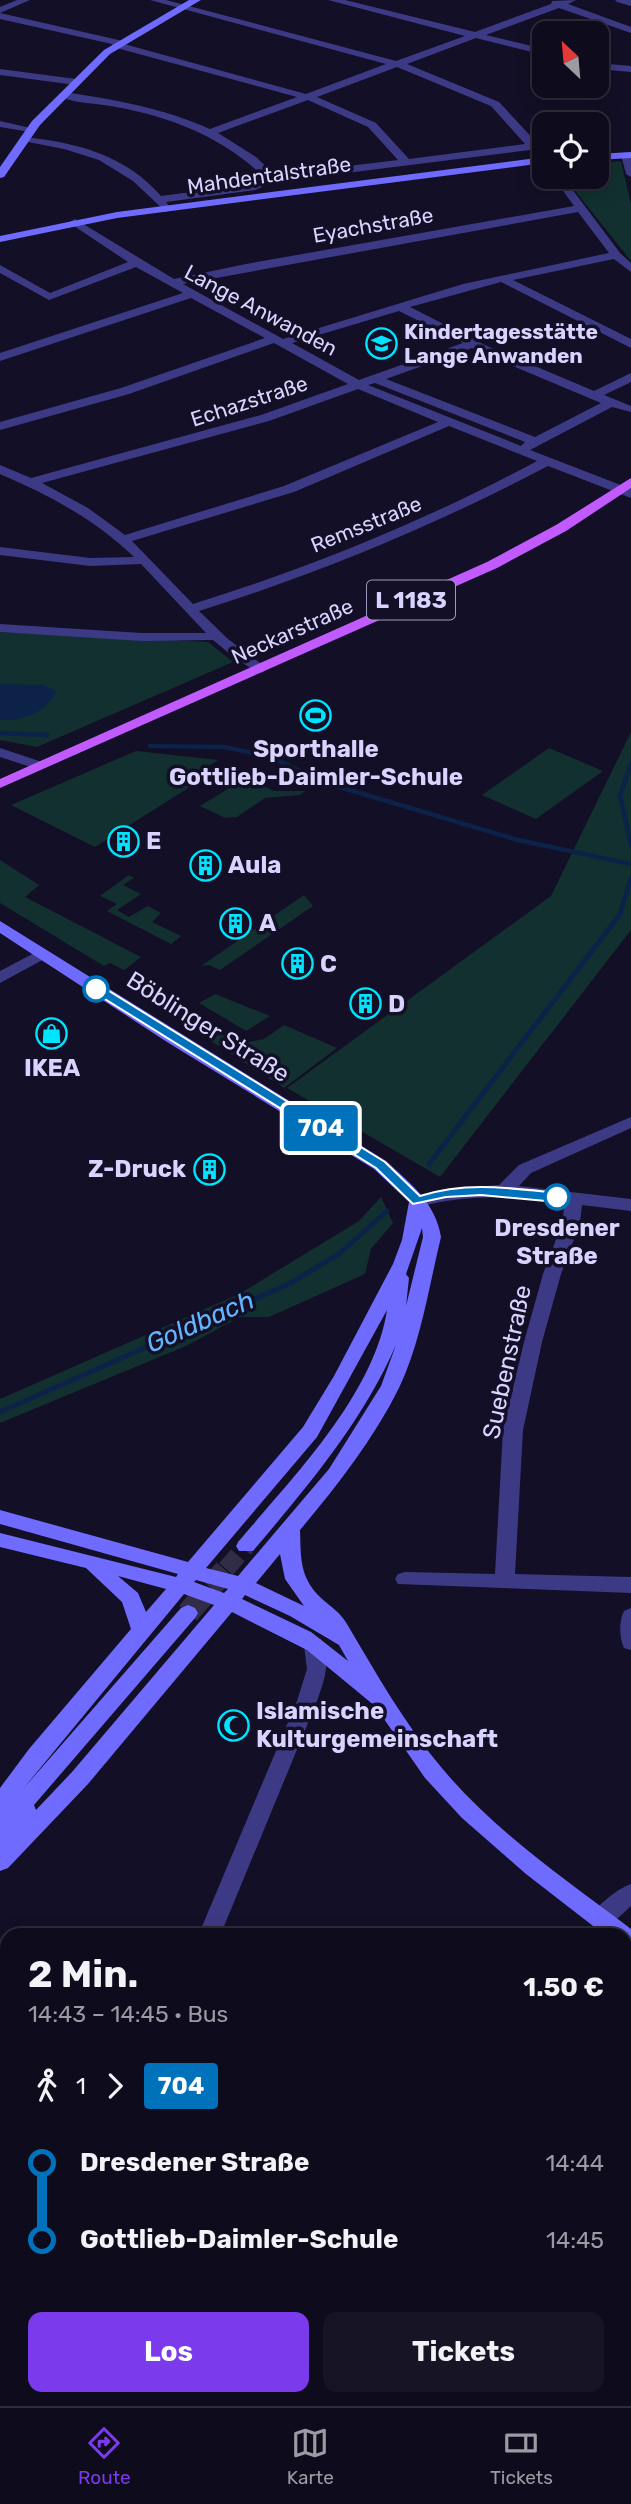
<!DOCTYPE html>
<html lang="de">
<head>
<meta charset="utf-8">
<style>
	:root { --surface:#0e0b1c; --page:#171425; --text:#f1f3f6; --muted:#9b9ba3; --line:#2e2b3b; --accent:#7c3aed }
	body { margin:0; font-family:Rubik,sans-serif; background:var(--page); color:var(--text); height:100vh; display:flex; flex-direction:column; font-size:26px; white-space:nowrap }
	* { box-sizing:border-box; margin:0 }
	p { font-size:23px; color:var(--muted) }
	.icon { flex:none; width:38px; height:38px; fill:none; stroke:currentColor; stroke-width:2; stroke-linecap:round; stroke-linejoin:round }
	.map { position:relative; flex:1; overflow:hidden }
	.drawer { position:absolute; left:0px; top:1928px; width:632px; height:478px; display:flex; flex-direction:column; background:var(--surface); border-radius:21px 21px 0 0; box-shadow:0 4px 18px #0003,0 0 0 2px var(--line) }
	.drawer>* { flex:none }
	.badge { padding:0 14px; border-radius:5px; font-size:24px; line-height:46px }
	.needle { width:46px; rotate:334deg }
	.tools { position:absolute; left:532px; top:21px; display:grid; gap:14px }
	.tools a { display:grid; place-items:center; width:77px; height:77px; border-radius:14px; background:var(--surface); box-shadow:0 4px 18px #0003,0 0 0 2px var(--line); font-size:35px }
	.map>.badge { position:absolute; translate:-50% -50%; box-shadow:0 0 0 4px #fff }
	.legs { display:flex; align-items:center; gap:10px; height:77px; padding:0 28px; font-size:23px }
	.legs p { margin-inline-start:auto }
	.overview { display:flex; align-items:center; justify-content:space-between; height:119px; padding:0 28px }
	h1 { font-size:38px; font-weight:700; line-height:52px }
	.primary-button { display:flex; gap:14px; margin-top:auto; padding:14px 28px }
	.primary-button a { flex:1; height:80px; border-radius:14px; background:var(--accent); color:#fff; font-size:28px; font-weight:700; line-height:80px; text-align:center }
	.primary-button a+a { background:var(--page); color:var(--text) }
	ul { padding:0 28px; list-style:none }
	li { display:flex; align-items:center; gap:24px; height:77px; font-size:26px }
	li i { display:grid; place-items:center; width:10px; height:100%; margin:0 9px; background:currentColor }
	li i::after { content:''; width:18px; height:18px; margin:-9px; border:5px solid; border-radius:50%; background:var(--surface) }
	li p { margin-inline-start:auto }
	li:first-child i { background:linear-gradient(#0000 50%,currentColor 0) }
	li:last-child i { background:linear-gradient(currentColor 50%,#0000 0) }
	.tab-bar { display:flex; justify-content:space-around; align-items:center; height:98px; border-top:2px solid var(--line); background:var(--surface); font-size:19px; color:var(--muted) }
	.tab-bar a { display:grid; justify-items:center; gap:4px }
	.tab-bar .active { color:var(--accent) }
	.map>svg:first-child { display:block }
</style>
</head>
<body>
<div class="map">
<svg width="631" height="2406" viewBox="0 0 631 2406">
	<rect width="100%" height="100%" fill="#130f26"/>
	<g fill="#12302f">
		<path d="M 621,161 L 631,204 L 631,261 L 564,177 L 597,177 L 597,163 Z"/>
		<path d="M 0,632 L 208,642 L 233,662 L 37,747 L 0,740 Z"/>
		<path d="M 631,732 L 631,930 L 440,1177 L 287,1088 L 551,896 Z"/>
		<path d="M 549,748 L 603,771 L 536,819 L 482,795 Z"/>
		<path d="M 136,751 L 218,760 L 189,779 L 196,783 L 95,847 L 11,805 Z"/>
		<path d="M 241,781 L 258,783 L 273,791 L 305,791 L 300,795 L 265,798 L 237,817 L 225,818 L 200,806 Z"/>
		<path d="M 0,860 L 39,885 L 25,897 L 141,957 L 124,970 L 110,963 L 104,966 L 0,903 Z"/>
		<path d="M 129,875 L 134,878 L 123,885 L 141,894 L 117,910 L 129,917 L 148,906 L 161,913 L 152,922 L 181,936 L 171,944 L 107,911 L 117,904 L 100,896 Z"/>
		<path d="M 304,895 L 313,906 L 220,970 L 209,965 L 201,966 Z"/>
		<path d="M 215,994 L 270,1016 L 246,1031 L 199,1003 Z"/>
		<path d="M 193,1018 L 204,1018 L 234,1045 L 264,1039 L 284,1025 L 337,1048 L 284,1088 L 186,1025 Z"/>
		<path d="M 381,1197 L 393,1223 L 371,1249 L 365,1274 L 269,1317 L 240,1317 L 186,1346 L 0,1423 L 0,1399 L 239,1294 L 359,1221 Z"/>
	</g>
	<path fill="#0c2248" d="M 0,684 L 43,685 L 57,691 C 45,713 24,721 0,720 Z"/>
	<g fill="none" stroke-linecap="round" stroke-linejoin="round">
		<g stroke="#0c2248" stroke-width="4.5">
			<path d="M 0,733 L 48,735"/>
			<path d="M 150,746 L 225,747 L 270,757 L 318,779"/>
			<path d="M 631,764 L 620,795 L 631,845"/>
			<path d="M 333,785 L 518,840 L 631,864"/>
			<path d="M 620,914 L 631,878"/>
		</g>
		<g stroke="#0c2248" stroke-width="5">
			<path d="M 429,1164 L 621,913"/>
			<path d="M 0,1412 L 291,1283 L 340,1253 L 387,1211"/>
		</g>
		<path stroke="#312d47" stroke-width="18" stroke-dasharray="18 9" stroke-linecap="butt" d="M 226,1569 L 246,1546"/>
		<path stroke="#312d47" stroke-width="23" stroke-dasharray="23 11" stroke-linecap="butt" d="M 188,1613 L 227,1568"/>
		<g fill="#3d3a85" fill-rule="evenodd">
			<path d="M 17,0 L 30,0 L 0,13 L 0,7 Z"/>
			<path d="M 150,0 L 166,0 L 396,61 L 465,36 L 328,0 L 345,0 L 475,32 L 551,4 L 552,1 L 576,0 L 568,4 L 631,27 L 631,33 L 559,8 L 486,35 L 544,49 L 544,55 L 476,38 L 407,64 L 499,102 L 538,144 L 544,153 L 544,162 L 530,150 L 274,182 L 255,190 L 166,202 L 171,209 L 166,212 L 133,181 L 99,160 L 64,149 L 18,140 L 23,137 C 75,142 126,155 161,196 L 252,184 L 265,178 C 224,138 172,117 116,107 C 99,103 71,104 58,95 L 63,92 C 113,99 163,108 210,129 L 297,97 L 113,47 L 112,44 L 0,19 L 0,13 L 123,41 L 124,44 L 306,94 L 386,64 ZM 397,67 L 491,106 L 525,144 L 409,159 L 376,123 L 317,97 ZM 308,100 L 368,127 L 398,160 L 275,175 L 256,157 L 218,133 Z"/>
			<path d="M 615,0 L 631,0 L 631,6 L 617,2 Z"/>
			<path d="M 597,63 L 631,66 L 631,72 L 597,69 Z"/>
			<path d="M 0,69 L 76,79 L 81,82 L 76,85 L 0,75 Z"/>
			<path d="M 0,121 L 35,129 L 30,132 L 0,127 Z"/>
			<path d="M 626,152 L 631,155 L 631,177 L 626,174 L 621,155 Z"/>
			<path d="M 553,177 L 563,177 L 620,253 L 631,263 L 631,272 L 614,259 L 513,280 L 631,339 L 631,348 L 501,282 L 410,307 L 487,346 L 594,391 L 631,373 L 631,382 L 604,395 L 631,406 L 631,412 L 612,407 L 530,450 L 631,489 L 631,498 L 548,466 C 436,525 320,573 199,611 L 228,639 L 264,666 L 264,672 L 259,673 L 236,659 L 213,640 L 142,641 L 0,632 L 0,624 L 142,633 L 206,633 L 141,564 L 90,566 L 0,555 L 0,547 L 90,558 L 134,557 C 96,520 49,495 0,474 L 0,465 L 31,478 L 261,415 L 348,384 L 274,343 L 129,394 L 0,430 L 0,422 L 121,388 L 265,338 L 191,298 L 0,361 L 0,353 L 183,293 L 136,267 L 49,300 L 0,273 L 0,265 L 50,293 L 128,262 L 71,224 L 69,222 L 75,219 L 174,279 L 246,264 L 574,206 ZM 578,212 L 609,253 L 463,284 L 283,339 L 183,284 ZM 399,311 L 463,343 L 359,380 L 292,343 ZM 472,348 L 479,352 L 601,403 L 535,437 L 386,379 ZM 375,383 L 525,442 L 521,446 L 368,385 ZM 358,389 L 438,422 L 284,486 L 125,535 L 88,508 L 42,483 L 269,421 ZM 449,426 L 537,461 C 427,520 312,567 193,604 L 132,541 L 294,492 Z"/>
			<path d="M 0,748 L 45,763 L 47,766 L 40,770 L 0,757 Z"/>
			<path d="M 42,949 L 48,951 L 50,954 L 48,957 L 0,983 L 0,971 Z"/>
			<path d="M 631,1117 L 631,1128 L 531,1173 L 519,1186 L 631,1199 L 631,1211 L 582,1205 L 580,1223 L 561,1274 L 542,1342 L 523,1430 L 515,1574 L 631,1577 L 631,1593 L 398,1584 L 395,1579 L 398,1574 L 405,1572 L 495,1574 L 503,1430 L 524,1342 L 543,1274 L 562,1223 L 565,1202 C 515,1196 467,1194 418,1207 L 409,1201 L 412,1197 L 444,1189 L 499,1185 L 519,1165 Z"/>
			<path d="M 631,1608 L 631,1650 L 624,1648 C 619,1638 619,1620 624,1611 Z"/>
			<path d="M 314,1637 L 321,1639 C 332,1660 324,1681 317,1701 L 220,1936 L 198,1936 L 297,1701 L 307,1669 L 304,1645 L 307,1639 Z"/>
			<path d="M 631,1884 L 631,1906 C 620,1916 609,1930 593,1925 L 590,1918 C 597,1905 617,1889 631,1884 Z"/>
			<path d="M 631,1968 L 631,1992 L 625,1994 L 625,1971 Z"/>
			<path d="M 625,2348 L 631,2350 L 631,2379 L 625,2376 Z"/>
			<path d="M 255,2399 L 281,2399 L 284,2406 L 258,2406 Z"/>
		</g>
		<g fill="#6f6bff" fill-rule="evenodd">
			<path d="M 189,0 L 201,0 L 110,54 L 40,125 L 4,177 L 0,178 L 0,167 L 32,121 L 104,50 Z"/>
			<path d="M 631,152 L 631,158 L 597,160 L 597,154 Z"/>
			<path d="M 544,157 L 544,163 L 117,218 L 0,242 L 0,236 L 117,212 Z"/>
			<path d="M 0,921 L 386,1161 C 410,1183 436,1203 441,1237 C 429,1286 421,1342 399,1388 C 373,1440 337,1486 300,1530 C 301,1557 299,1577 321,1598 C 331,1607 340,1612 347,1624 C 376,1673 404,1723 441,1767 C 494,1831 565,1879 631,1929 L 631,1943 L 625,1945 L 625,1936 L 606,1936 L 526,1874 L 462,1818 L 425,1778 L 375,1706 L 307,1650 L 232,1612 L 88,1784 L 8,1868 L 0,1871 L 0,1788 L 29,1749 L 131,1629 L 122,1602 L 86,1568 L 0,1547 L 0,1533 L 176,1577 L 178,1574 L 0,1524 L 0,1510 L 188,1562 L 303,1427 L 334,1376 L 393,1264 L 402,1240 L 409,1202 L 374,1169 L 167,1042 L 0,933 ZM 422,1228 L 423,1237 L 406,1306 L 409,1278 L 406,1274 ZM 387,1310 C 374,1395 292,1478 239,1541 L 236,1546 L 239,1551 L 253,1551 C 307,1487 362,1423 396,1345 L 381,1386 L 329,1469 L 238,1576 L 206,1568 L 317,1437 ZM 280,1554 L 285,1579 L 304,1606 L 256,1583 ZM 118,1576 L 166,1589 L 146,1612 L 138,1593 ZM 196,1580 L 228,1589 L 224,1593 L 194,1582 ZM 184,1594 L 214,1605 L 72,1772 L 36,1810 L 34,1805 L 195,1618 L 198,1613 L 195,1608 L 188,1605 L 181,1608 L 23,1789 ZM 245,1595 L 290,1616 L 339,1645 L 348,1661 L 311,1632 L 242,1599 Z"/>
		</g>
		<path fill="#c25bff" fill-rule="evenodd" d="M 631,478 L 631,488 L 566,531 L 497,568 L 0,788 L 0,779 L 487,562 L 556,525 Z"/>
		<g stroke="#00e5ff" stroke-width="7" stroke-dasharray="13 11" stroke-linecap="butt">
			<path d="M 0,1956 L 7,1973"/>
			<path d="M 188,2399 L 191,2406"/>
		</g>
	</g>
	<path fill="#0072bc" stroke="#fff" stroke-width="2" d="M 92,986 L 101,986 L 385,1162 L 420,1196 C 466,1181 510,1188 557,1193 L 564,1197 L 557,1202 L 481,1195 L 446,1197 L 413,1204 L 376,1168 L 92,991 Z"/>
	<defs>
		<symbol id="school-ring" viewBox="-11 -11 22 22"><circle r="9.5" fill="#130f26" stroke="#00e5ff" stroke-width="1.5"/><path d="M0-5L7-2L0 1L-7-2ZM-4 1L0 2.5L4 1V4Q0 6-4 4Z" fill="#00e5ff"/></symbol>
		<symbol id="stadium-ring" viewBox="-11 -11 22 22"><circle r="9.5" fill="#130f26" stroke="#00e5ff" stroke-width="1.5"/><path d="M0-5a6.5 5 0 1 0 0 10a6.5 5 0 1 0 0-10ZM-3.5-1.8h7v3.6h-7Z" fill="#00e5ff"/></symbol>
		<symbol id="building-ring" viewBox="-11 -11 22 22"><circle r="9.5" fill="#130f26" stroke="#00e5ff" stroke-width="1.5"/><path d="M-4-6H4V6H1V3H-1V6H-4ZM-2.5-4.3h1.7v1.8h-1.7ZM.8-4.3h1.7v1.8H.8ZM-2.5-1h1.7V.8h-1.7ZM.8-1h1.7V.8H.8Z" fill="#00e5ff"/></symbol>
		<symbol id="shop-ring" viewBox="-11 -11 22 22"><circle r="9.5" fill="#130f26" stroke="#00e5ff" stroke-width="1.5"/><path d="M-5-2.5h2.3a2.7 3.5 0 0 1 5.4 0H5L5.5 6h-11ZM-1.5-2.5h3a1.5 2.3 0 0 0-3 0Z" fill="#00e5ff"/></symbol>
		<symbol id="mosque-ring" viewBox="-11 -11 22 22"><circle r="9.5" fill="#130f26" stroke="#00e5ff" stroke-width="1.5"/><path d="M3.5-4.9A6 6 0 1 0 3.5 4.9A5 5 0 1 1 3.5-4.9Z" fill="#00e5ff"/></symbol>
	</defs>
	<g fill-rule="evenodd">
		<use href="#school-ring" x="364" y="326" width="35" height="35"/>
		<use href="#stadium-ring" x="298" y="698" width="35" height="35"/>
		<use href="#building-ring" x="106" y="824" width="35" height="35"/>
		<use href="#building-ring" x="188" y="848" width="35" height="35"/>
		<use href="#building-ring" x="218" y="906" width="35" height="35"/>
		<use href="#building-ring" x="280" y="946" width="35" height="35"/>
		<use href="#building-ring" x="348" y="986" width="35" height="35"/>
		<use href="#shop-ring" x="34" y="1016" width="35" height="35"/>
		<use href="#building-ring" x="192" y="1152" width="35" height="35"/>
		<use href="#mosque-ring" x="216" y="1708" width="35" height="35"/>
	</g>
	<g fill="#fff" stroke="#0072bc" stroke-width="3.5">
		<circle cx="96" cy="989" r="12"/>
		<circle cx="557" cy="1197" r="12"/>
	</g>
	<g text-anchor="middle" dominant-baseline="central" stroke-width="7" stroke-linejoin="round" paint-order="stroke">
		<g font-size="21" fill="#d9d4ff" stroke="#130f26">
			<text transform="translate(269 175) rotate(-8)">Mahdentalstraße</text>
			<text transform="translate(373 225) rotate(-10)">Eyachstraße</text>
			<text transform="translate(261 310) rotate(28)">Lange Anwanden</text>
			<text transform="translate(249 401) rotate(-18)">Echazstraße</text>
			<text transform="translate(366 524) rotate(-22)">Remsstraße</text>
			<text transform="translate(292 631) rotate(-24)">Neckarstraße</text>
		</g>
		<g font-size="21" font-weight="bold" fill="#d9d4ff" stroke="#130f26" text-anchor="start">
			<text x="404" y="331">Kindertagesstätte<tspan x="404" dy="24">Lange Anwanden</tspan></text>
		</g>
		<rect fill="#130f26" stroke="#9e99be" stroke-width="2" x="367" y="580.5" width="88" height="39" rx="5"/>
		<g font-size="23" font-weight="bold" fill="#d9d4ff">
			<text x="411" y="600">L 1183</text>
		</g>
		<g font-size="24" font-weight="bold" fill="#d9d4ff" stroke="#130f26" text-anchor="start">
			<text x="316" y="749" text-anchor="middle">Sporthalle<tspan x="316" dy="28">Gottlieb-Daimler-Schule</tspan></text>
			<text x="146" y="841">E</text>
			<text x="228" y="865">Aula</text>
			<text x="259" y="923">A</text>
			<text x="320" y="964">C</text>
			<text x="388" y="1004">D</text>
			<text x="52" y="1068" text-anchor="middle">IKEA</text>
			<text x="186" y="1169" text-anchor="end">Z-Druck</text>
			<text x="256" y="1711">Islamische<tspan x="256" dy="28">Kulturgemeinschaft</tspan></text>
		</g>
		<g font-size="24" fill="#d9d4ff" stroke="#130f26">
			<text transform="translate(208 1027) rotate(32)">Böblinger Straße</text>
			<text transform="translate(507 1362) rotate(-78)">Suebenstraße</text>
		</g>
		<g font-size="24" font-weight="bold" fill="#d9d4ff" stroke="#130f26">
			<text x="557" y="1228">Dresdener<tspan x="557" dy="28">Straße</tspan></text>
		</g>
		<g font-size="26" font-style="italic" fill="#62b6ff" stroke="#130f26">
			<text transform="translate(200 1322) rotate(-24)">Goldbach</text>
		</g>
	</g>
</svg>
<div class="tools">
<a><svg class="needle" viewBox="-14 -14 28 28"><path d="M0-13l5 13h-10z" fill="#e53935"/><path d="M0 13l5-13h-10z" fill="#9b9ba3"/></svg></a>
<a><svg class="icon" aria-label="locate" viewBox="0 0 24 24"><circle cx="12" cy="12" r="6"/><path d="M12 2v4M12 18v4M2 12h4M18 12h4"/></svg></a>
</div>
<b class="badge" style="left:321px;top:1128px;background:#0072bc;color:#fff">704</b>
<section class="drawer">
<div class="overview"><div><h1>2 Min.</h1><p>14:43 – 14:45 · Bus</p></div><b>1.50 €</b></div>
<div class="legs"><svg class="icon" aria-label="walk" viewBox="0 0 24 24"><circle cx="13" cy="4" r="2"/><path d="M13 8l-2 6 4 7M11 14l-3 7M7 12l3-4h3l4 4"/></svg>1<svg class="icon" aria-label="forward" viewBox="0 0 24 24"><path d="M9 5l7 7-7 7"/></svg><b class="badge" style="background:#0072bc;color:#fff">704</b></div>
<ul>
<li><i style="color:#0072bc"></i><b>Dresdener Straße</b><p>14:44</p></li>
<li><i style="color:#0072bc"></i><b>Gottlieb-Daimler-Schule</b><p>14:45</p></li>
</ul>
<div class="primary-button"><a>Los</a><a>Tickets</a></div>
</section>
</div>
<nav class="tab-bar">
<a class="active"><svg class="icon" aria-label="directions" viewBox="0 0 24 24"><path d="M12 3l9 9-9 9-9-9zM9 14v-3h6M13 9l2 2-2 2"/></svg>Route</a>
<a><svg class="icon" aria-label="map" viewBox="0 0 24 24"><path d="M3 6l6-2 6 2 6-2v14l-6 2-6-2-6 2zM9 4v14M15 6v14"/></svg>Karte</a>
<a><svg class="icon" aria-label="tickets" viewBox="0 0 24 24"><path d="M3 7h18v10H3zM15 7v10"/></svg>Tickets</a>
</nav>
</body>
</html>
